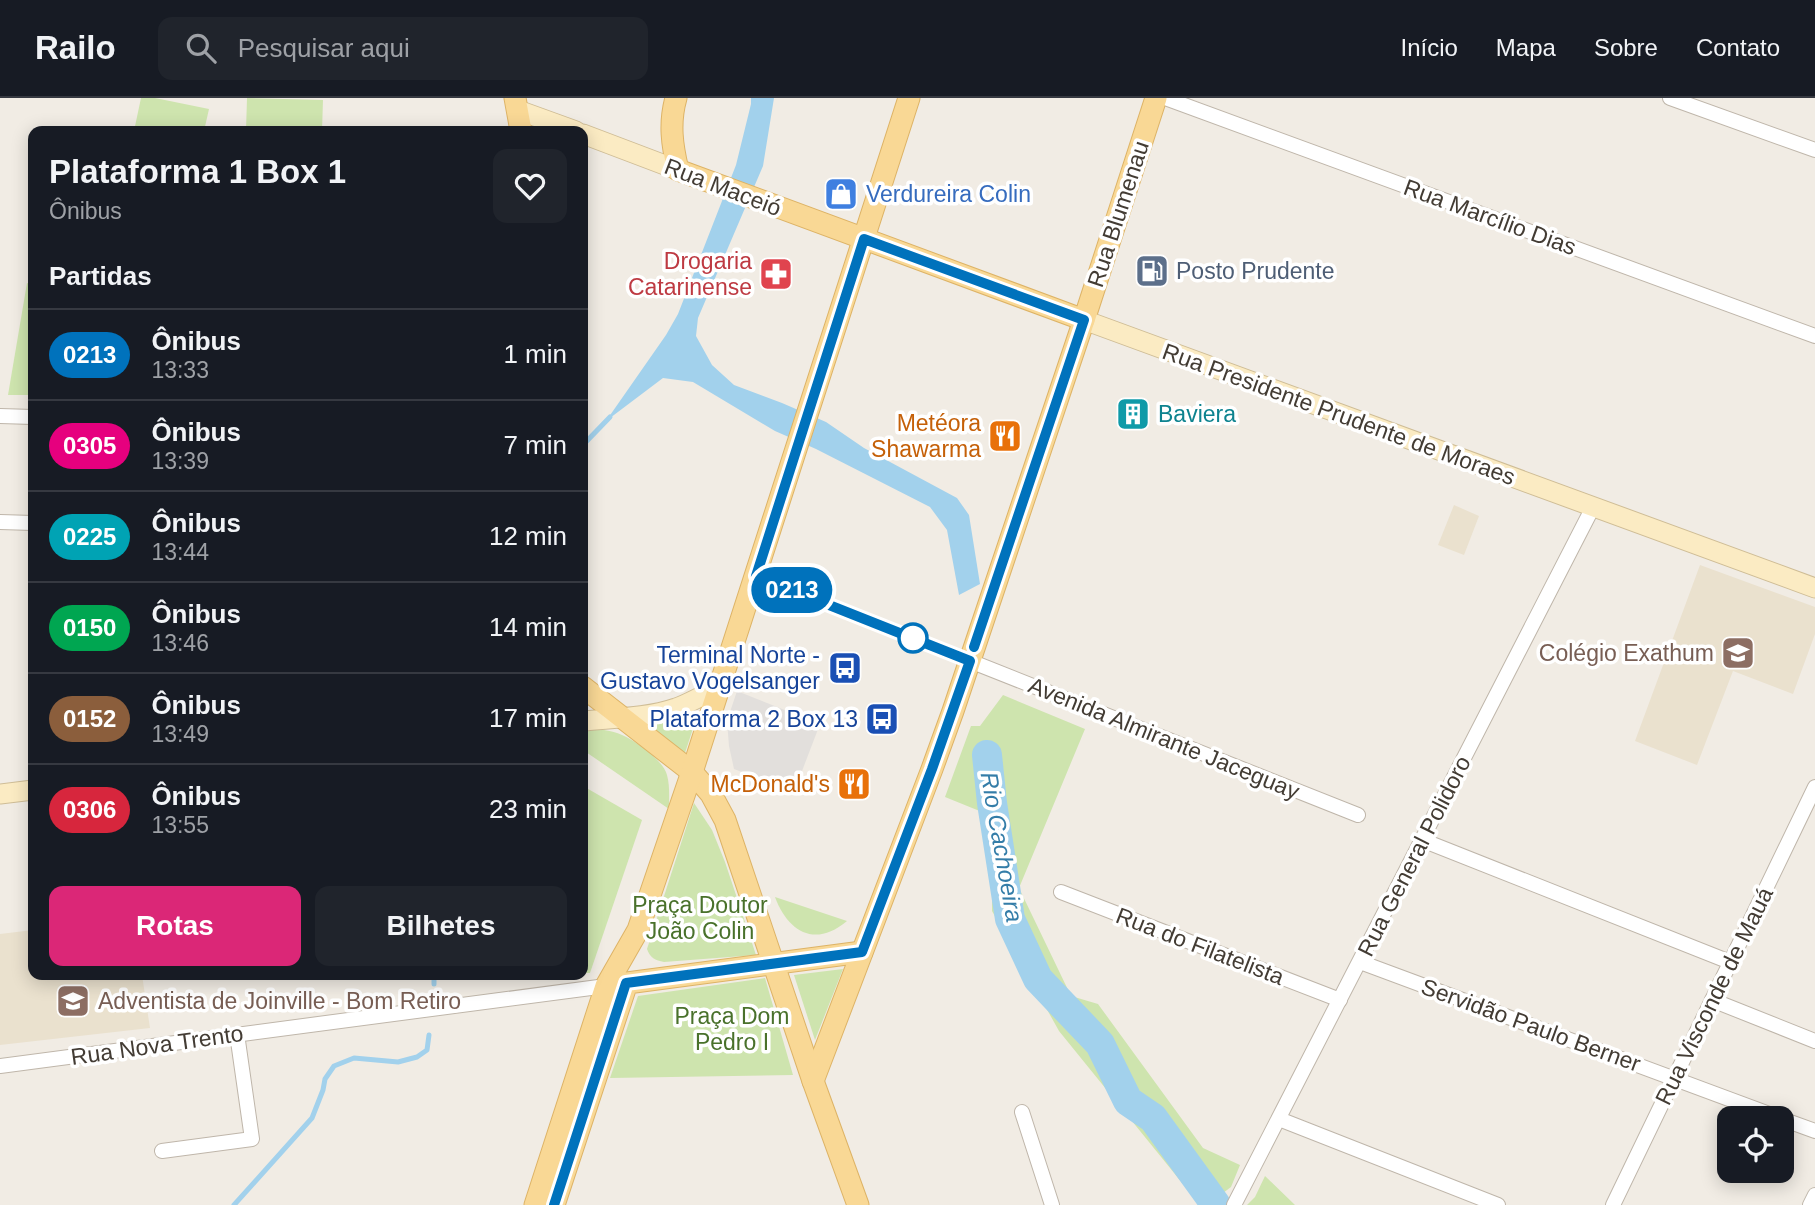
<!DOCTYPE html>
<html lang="pt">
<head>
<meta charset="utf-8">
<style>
	:root { --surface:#171b24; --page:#20242c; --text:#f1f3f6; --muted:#9ea1a6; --line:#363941; --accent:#db2777 }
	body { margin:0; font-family:Arial,sans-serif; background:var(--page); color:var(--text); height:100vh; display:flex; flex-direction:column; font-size:26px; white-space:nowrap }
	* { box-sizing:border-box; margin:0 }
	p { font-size:23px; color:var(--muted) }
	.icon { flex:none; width:38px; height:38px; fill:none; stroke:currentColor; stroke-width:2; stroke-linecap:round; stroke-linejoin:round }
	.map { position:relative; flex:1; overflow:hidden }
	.details { position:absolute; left:28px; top:28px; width:560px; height:854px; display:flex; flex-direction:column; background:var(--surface); border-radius:14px; box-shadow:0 4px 18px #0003 }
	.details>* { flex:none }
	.badge { padding:0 14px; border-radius:23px; font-size:24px; line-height:46px }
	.buttons { position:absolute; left:1717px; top:1008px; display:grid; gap:14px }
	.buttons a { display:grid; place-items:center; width:77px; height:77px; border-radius:14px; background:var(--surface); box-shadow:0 4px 18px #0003; font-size:35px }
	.map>.badge { position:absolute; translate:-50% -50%; box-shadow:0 0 0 4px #fff }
	h2 { padding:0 21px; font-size:26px; line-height:63px }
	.round { display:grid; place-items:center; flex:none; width:74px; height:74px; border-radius:14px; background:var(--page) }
	.headline { display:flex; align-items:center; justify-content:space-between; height:119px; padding:0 21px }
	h1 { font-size:33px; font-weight:700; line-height:52px }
	.button { display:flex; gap:14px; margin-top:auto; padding:14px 21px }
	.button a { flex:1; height:80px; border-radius:14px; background:var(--accent); color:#fff; font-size:28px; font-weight:700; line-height:80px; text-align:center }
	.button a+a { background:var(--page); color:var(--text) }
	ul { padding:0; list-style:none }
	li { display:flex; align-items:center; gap:21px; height:91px; padding:0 21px; border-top:2px solid var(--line) }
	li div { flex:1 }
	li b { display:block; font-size:26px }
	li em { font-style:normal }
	li .badge { min-width:77px; font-weight:700; text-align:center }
	header { display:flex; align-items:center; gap:42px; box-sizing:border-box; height:98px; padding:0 35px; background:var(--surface); border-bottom:2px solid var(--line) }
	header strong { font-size:33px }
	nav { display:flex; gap:38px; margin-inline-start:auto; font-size:24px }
	.search { width:490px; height:63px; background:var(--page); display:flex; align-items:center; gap:18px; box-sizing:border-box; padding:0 24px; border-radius:14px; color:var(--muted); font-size:26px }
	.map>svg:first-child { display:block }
</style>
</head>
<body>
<header>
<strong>Railo</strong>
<div class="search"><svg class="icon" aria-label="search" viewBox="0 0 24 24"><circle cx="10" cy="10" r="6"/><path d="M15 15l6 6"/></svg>Pesquisar aqui</div>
<nav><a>Início</a><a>Mapa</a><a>Sobre</a><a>Contato</a></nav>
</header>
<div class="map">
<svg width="1815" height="1107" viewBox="0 0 1815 1107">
	<rect width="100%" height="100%" fill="#f1ece4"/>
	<g fill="#eae1ce">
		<path d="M 1454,407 L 1479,418 L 1464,457 L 1438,447 Z"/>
		<path d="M 1700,467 L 1815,509 L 1815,536 L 1793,596 L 1733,573 L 1697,667 L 1635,643 Z"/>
		<path d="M 33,832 L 33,877 L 142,877 L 150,930 L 0,947 L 0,836 Z"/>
	</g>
	<g fill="#cee4ae">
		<path d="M 141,0 L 155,0 L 209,11 L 204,33 L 134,33 Z"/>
		<path d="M 247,0 L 323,2 L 322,33 L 246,33 Z"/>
		<path d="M 27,185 L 33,187 L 33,297 L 8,297 Z"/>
		<path d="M 1003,597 L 1085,631 L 1019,790 L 1071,898 L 1098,906 L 1203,1050 L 1240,1067 L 1231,1089 L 1207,1107 L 1200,1107 L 1059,933 L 992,813 L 992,748 L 987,716 L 945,699 L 971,628 L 980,628 Z"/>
		<path d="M 698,615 L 685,655 L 642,624 Z"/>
		<path d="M 588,631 C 600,631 611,632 622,637 C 636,643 663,662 667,677 C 670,688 669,700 669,711 L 583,652 L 583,633 Z"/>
		<path d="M 583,688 L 642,722 L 590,875 L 583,875 Z"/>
		<path d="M 694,705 L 712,732 L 725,764 L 756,857 L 664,864 C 655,862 650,860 647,851 Z"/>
		<path d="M 775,799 L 847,823 C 815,850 788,834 775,799 Z"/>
		<path d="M 843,871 L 815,942 L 794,877 Z"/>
		<path d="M 765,880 L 793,977 L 610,980 L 638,898 Z"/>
		<path d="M 1265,1078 L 1295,1107 L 1247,1107 L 1255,1099 Z"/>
	</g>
	<path fill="#e2dfdc" d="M 737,593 L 820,626 L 794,694 L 734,671 L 729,648 L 727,623 Z"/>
	<path fill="#a2d1ec" d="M 751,0 L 774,0 L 763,68 L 698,220 L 696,238 L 712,267 L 734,287 L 782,305 L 826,324 L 864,350 L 957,400 L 969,417 L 980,486 L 959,497 L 947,432 L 930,409 L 816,351 L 775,333 L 693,284 L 663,280 L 606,323 L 666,237 L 678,216 L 736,67 L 751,6 Z"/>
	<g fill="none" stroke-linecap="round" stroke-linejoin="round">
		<g stroke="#a2d1ec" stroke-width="5">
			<path d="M 583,347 L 610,319"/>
			<path d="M 434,877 L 434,886"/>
			<path d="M 234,1107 L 312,1020 L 323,992 L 325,981 L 334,968 L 354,960 L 398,964 L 417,959 L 427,952 L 429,937"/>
		</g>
		<path stroke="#a2d1ec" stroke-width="30" d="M 987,657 L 992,705 L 1010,821 L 1038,881 L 1100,946 L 1128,1003 L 1153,1020 L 1216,1107"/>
		<defs>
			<g id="street">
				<path d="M 1165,0 L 1815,238"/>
				<path d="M 1670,0 L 1815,52"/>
				<path d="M 0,318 L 33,319"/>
				<path d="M 0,424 L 33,425"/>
				<path d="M 970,563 L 1358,717"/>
				<path d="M 1422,742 L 1730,864"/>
				<path d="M 1061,794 L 1340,902"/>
				<path d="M 1360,864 L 1780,1020"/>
				<path d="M 1712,902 L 1815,943"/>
				<path d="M 0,968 L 606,888"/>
				<path d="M 1022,1014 L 1052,1107"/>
				<path d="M 1279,1021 L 1498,1107"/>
				<path d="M 1782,1021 L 1815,1033"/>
				<path d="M 162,1053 L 252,1041 L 237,936"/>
				<path d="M 1234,1107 L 1593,409"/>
				<path d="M 1613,1107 L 1815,689"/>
				<path d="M 1810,1107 L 1815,1097"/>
			</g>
			<g id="secondary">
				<path d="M 518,12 L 576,33"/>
				<path d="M 583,36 L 678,72"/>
				<path d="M 1084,222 L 1815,490"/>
				<path d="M 583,623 C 613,620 647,620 676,610 C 692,604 706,596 720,588"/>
				<path d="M 0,696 L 33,692"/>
			</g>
			<g id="primary">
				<path d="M 515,0 L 521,33"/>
				<path d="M 676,0 C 669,25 672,47 678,72 L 1084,222"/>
				<path d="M 583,589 L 692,674 L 711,696 L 725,722 L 813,983 L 858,1107"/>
				<path d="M 813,983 L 932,671 L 953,613 L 1084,222 L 1156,0"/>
				<path d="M 535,1107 L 606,888 L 638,832 L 692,674 L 909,0"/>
				<path d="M 554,1107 L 627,885 L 862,854"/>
			</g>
		</defs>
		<use href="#street" stroke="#bfb6aa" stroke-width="16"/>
		<use href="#secondary" stroke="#cfbd96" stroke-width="21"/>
		<use href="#primary" stroke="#ddb366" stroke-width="23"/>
		<use href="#street" stroke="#fff" stroke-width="14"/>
		<use href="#secondary" stroke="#fbebc3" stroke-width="19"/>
		<use href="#primary" stroke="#f9d895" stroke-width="21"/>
	</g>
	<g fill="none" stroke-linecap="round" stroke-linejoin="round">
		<defs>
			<path id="line" d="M 554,1107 L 626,885 L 862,854 L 932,671 L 970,563 L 756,478 L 864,141 L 1084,222 L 974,549"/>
		</defs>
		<use href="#line" stroke="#fff" stroke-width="16"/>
		<use href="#line" stroke="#0072bc" stroke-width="10"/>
	</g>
	<defs>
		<symbol id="shop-square" viewBox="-11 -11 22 22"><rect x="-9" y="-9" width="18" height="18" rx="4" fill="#3f7fe0" stroke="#fff"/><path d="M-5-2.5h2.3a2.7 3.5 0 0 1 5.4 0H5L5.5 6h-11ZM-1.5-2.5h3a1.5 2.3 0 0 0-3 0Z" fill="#fff"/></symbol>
		<symbol id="fuel-square" viewBox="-11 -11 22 22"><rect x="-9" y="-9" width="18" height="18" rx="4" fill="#5c6f8a" stroke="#fff"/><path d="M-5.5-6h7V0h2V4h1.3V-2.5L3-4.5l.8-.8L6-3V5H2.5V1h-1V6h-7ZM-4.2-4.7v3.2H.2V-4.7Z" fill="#fff"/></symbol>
		<symbol id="pharmacy-square" viewBox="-11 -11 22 22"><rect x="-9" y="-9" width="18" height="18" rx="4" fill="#e0444e" stroke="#fff"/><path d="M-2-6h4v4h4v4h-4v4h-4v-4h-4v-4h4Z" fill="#fff"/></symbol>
		<symbol id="building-square" viewBox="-11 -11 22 22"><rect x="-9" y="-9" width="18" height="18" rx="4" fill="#0f9aa8" stroke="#fff"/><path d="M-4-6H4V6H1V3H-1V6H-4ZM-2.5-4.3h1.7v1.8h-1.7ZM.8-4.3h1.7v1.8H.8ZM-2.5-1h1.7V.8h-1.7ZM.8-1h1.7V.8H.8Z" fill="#fff"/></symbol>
		<symbol id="restaurant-square" viewBox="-11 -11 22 22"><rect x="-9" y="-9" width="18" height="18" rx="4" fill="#e8710a" stroke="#fff"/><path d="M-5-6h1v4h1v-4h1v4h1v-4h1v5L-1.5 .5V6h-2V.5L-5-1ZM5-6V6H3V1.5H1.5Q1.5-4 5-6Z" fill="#fff"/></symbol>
		<symbol id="school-square" viewBox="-11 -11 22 22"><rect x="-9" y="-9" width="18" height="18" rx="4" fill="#8d6e63" stroke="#fff"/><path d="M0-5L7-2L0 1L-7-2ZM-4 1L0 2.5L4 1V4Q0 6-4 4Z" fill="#fff"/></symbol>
		<symbol id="bus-square" viewBox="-11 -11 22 22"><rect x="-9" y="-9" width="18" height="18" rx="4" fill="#1a4fb4" stroke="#fff"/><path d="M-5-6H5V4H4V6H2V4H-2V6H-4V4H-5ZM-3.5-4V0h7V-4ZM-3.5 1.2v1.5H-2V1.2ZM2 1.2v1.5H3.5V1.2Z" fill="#fff"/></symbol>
	</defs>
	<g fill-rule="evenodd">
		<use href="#shop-square" x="822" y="77" width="38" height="38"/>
		<use href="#fuel-square" x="1133" y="154" width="38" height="38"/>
		<use href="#pharmacy-square" x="757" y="157" width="38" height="38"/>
		<use href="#building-square" x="1114" y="297" width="38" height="38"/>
		<use href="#restaurant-square" x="986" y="319" width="38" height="38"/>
		<use href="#school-square" x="1719" y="536" width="38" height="38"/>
		<use href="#bus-square" x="826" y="551" width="38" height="38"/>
		<use href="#bus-square" x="863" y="602" width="38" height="38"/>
		<use href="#restaurant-square" x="835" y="667" width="38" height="38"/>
		<use href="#school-square" x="54" y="884" width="38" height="38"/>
	</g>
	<circle fill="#fff" stroke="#0072bc" stroke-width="3.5" cx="913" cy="540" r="14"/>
	<g text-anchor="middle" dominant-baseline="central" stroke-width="7" stroke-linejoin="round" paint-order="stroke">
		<g font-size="23" fill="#433c34" stroke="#fff">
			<text transform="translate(723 89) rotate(21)">Rua Maceió</text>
			<text transform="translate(1118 116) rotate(-72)">Rua Blumenau</text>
			<text transform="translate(1490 119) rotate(20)">Rua Marcílio Dias</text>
			<text transform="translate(1339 316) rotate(20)">Rua Presidente Prudente de Moraes</text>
			<text transform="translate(1164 640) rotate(22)">Avenida Almirante Jaceguay</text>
			<text transform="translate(1414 758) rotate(-63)">Rua General Polidoro</text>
			<text transform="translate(1200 848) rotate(21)">Rua do Filatelista</text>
			<text transform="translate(1714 898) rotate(-64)">Rua Visconde de Mauá</text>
			<text transform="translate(1531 927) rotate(20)">Servidão Paulo Berner</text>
			<text transform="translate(157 947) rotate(-8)">Rua Nova Trento</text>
		</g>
		<g font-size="23" fill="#366cbe" stroke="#fff" text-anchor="start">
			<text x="866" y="96">Verdureira Colin</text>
		</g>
		<g font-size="23" fill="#be3a42" stroke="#fff" text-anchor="end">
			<text x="752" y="163">Drogaria<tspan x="752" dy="26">Catarinense</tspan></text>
		</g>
		<g font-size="23" fill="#4e5e75" stroke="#fff" text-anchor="start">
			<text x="1176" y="173">Posto Prudente</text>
		</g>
		<g font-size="23" fill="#0d838f" stroke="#fff" text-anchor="start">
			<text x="1158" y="316">Baviera</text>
		</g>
		<g font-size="23" fill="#c56008" stroke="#fff" text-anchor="end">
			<text x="981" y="325">Metéora<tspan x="981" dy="26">Shawarma</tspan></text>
			<text x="830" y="686">McDonald's</text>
		</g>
		<g font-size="23" fill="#785e54" stroke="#fff" text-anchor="end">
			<text x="1714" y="555">Colégio Exathum</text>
			<text x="98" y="903" text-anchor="start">Adventista de Joinville - Bom Retiro</text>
		</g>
		<g font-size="23" fill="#164399" stroke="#fff" text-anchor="end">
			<text x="820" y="557">Terminal Norte -<tspan x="820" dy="26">Gustavo Vogelsanger</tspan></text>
			<text x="858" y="621">Plataforma 2 Box 13</text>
		</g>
		<g font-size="23" fill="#49712b" stroke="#fff">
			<text x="700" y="807">Praça Doutor<tspan x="700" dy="26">João Colin</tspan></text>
			<text x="732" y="918">Praça Dom<tspan x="732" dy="26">Pedro I</tspan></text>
		</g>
		<g font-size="24" font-style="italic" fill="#347da8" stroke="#fff">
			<text transform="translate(1002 749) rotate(80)">Rio Cachoeira</text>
		</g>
	</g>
</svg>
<div class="buttons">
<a><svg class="icon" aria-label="locate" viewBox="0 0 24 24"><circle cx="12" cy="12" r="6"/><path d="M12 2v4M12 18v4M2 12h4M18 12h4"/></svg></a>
</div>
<b class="badge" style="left:792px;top:492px;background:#0072bc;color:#fff">0213</b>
<section class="details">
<div class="headline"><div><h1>Plataforma 1 Box 1</h1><p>Ônibus</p></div><a class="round"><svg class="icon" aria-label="heart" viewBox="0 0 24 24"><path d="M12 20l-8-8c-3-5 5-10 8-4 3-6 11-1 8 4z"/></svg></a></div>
<h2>Partidas</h2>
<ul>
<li><span class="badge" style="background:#0072bc;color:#fff">0213</span><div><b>Ônibus</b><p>13:33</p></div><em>1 min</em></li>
<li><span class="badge" style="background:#e6007e;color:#fff">0305</span><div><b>Ônibus</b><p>13:39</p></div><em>7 min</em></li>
<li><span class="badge" style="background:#00a3b4;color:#fff">0225</span><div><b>Ônibus</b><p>13:44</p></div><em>12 min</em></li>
<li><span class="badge" style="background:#00a651;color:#fff">0150</span><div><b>Ônibus</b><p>13:46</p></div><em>14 min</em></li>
<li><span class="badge" style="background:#8b5e3c;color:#fff">0152</span><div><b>Ônibus</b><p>13:49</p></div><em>17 min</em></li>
<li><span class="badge" style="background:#d7263d;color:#fff">0306</span><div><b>Ônibus</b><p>13:55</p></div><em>23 min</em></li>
</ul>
<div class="button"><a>Rotas</a><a>Bilhetes</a></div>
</section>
</div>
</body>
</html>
